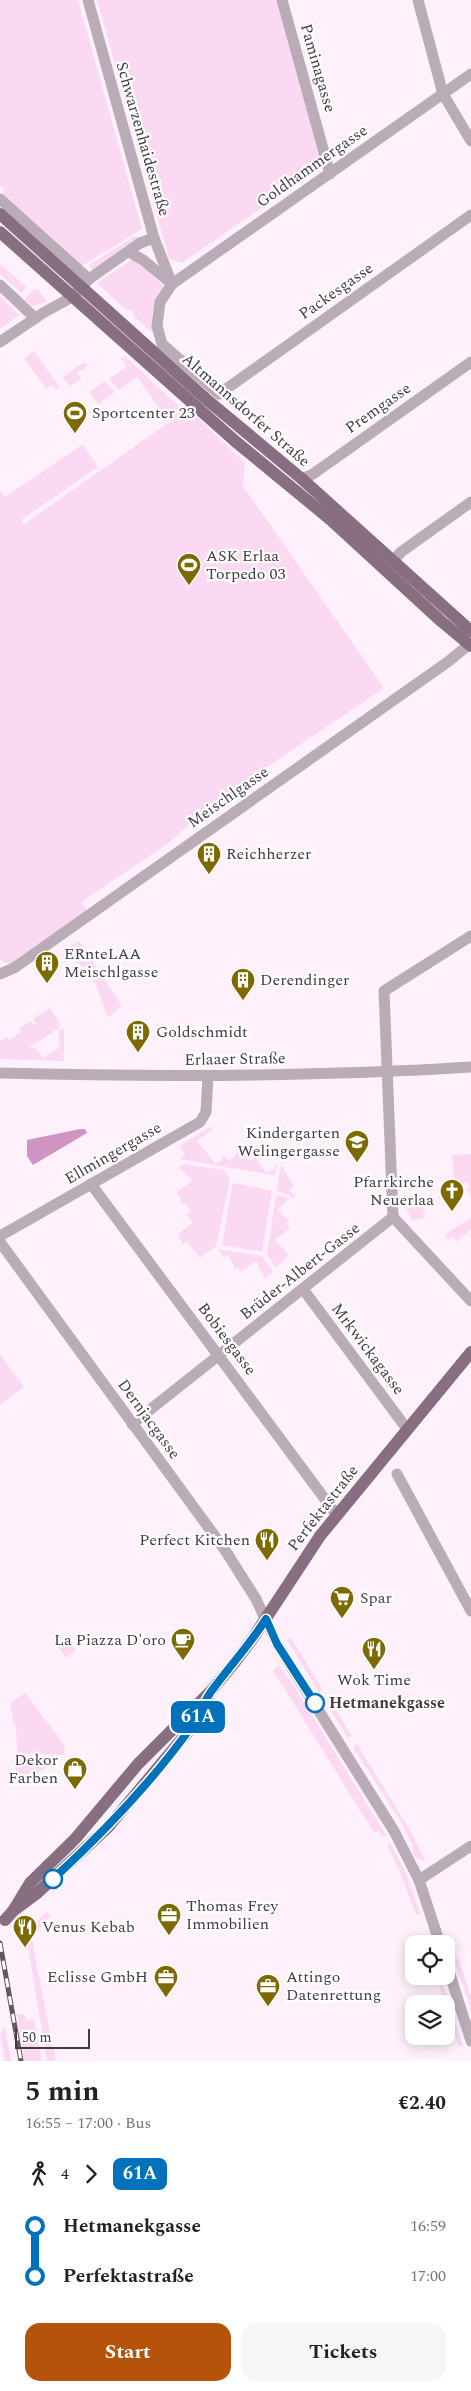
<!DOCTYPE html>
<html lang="en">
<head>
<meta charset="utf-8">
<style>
	:root { --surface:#fff; --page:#f6f6f6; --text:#222; --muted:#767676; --accent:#b45309 }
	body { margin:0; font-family:Spectral,serif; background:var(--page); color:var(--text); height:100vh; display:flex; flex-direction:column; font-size:19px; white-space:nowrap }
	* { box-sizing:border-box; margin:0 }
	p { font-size:16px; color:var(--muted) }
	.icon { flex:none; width:28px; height:28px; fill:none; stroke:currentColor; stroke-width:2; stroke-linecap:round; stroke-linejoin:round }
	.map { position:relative; height:2061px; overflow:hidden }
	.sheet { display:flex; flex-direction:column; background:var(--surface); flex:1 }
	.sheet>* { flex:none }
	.badge { padding:0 10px; border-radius:8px; font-size:18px; line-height:32px }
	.buttons { position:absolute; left:405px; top:1935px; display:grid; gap:10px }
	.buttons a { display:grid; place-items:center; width:50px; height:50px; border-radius:10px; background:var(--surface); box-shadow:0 2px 12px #0003; font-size:25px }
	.scale { position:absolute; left:15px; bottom:12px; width:75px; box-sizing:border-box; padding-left:5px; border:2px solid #453942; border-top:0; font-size:14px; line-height:18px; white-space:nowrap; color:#453942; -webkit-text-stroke:4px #fff; paint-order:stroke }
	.map>.badge { position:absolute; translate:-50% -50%; box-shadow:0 0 0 2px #fff }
	.legs { display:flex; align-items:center; gap:8px; height:55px; padding:0 25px; font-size:16px }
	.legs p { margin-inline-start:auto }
	.headline { display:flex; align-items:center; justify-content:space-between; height:85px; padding:0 25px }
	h1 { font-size:28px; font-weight:700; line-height:38px }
	.action { display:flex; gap:10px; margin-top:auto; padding:10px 25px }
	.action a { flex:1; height:58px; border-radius:15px; background:var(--accent); color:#fff; font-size:20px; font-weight:700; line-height:58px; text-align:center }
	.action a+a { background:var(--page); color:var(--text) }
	ul { padding:0 25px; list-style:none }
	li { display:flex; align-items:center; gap:18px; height:50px; font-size:19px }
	li i { display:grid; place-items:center; width:8px; height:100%; margin:0 6px; background:currentColor }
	li i::after { content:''; width:12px; height:12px; margin:-6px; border:4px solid; border-radius:50%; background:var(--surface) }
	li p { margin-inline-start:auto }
	li:first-child i { background:linear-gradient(#0000 50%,currentColor 0) }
	li:last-child i { background:linear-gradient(currentColor 50%,#0000 0) }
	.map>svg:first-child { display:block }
</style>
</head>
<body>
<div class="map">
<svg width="471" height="2061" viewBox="0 0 471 2061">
	<rect width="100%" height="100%" fill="#fff1fb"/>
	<g fill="#fcd9f3">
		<path d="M 0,0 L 78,0 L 142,229 L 82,266 L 3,195 L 4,188 L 0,185 Z"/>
		<path d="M 97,0 L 276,0 L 322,164 L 321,167 L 182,263 L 169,259 Z"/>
		<path d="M 137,235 L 138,238 L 92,270 L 89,265 Z"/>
		<path d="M 134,258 L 164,286 L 152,313 L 154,334 L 133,316 L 135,314 L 129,309 L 127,311 L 97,283 Z"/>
		<path d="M 0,264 L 27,287 L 21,293 L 0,274 Z"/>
		<path d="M 38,289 L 47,302 L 32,306 L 24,300 L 33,290 Z"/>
		<path d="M 0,296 L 19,315 L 0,329 Z"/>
		<path d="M 34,351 L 60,388 L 56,390 L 51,385 L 46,389 L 24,358 Z"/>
		<path d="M 125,356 L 185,412 L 189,409 L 245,463 L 243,486 L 384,688 L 215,802 L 167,844 L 81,902 L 87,910 L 10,964 L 0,960 L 0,490 L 5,497 L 83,444 L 98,467 L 60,493 L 55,487 L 59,494 L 21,520 L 24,524 L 175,418 L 168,421 L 137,377 L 119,390 L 109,379 L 127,366 L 121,359 Z"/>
		<path d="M 84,362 L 89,365 L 77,373 L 81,379 L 70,386 L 62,378 Z"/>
		<path d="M 105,381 L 115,392 L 98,404 L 89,392 Z"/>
		<path d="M 79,941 L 122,1006 L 108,1018 L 96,985 L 85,966 L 80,966 L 68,948 Z"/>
		<path d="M 50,1008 L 59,1022 L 60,1027 L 30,1047 L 32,1049 L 35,1047 L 43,1058 L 59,1048 L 59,1030 L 64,1028 L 64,1061 L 0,1059 L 0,1041 L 7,1037 L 9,1040 L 21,1032 L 19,1028 L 31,1021 L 34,1025 L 36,1024 L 33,1019 Z"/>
		<path d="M 211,1126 L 213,1129 L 197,1141 L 216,1164 L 223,1159 L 222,1156 L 224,1155 L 229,1161 L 241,1149 L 250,1161 L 255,1157 L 266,1173 L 275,1169 L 274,1167 L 277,1164 L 275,1174 L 274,1175 L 179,1159 L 185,1155 L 180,1147 L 173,1150 Z"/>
		<path d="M 471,1154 L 471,1197 L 467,1189 L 470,1187 L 468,1182 L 455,1186 L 452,1155 Z"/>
		<path d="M 184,1164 L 224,1170 L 230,1180 L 216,1246 L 200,1258 L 187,1242 L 183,1244 L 178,1234 L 193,1223 L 187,1215 L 185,1216 L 191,1211 L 185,1204 L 183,1205 L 177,1192 L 192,1181 L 180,1168 L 175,1171 Z"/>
		<path d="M 281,1165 L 294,1186 L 289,1190 L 296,1197 L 294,1199 L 290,1195 L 276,1191 Z"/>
		<path d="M 235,1183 L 272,1191 L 262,1252 L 222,1245 L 232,1185 Z"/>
		<path d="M 276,1195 L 290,1198 L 277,1209 L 289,1221 L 287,1223 L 290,1228 L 275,1240 L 288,1254 L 285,1260 L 276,1267 L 267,1255 Z"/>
		<path d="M 422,1205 L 425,1217 L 412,1221 L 406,1208 Z"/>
		<path d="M 471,1218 L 471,1229 L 457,1242 L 454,1237 L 448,1240 L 445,1234 Z"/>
		<path d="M 218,1249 L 262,1256 L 273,1272 L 262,1281 L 265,1278 L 256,1261 L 241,1272 L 238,1267 L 235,1269 L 228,1254 L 222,1259 L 223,1256 Z"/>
		<path d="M 0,1354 L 24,1387 L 0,1405 Z"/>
		<path d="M 291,1638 L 323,1690 L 319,1692 L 287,1640 Z"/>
		<path d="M 68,1640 L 76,1650 L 66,1658 L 58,1647 Z"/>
		<path d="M 279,1665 L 292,1683 L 386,1835 L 382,1837 L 378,1831 L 374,1833 L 273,1670 Z"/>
		<path d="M 25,1693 L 65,1746 L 63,1755 L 17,1753 L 16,1725 L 14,1725 L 10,1703 Z"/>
		<path d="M 332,1704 L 352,1736 L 348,1738 L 328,1706 Z"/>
		<path d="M 357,1744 L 411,1832 L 426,1862 L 418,1859 L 413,1854 L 413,1846 L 402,1824 L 353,1747 Z"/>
		<path d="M 13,1758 L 53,1764 L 18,1783 Z"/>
		<path d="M 390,1843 L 405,1871 L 420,1913 L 416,1915 L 400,1872 L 387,1845 Z"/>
		<path d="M 47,1911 L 50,1916 L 32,1938 L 39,1978 L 42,1980 L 40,1983 L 56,2061 L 47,2061 L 27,1941 L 29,1930 Z"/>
		<path d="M 458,1958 L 471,1996 L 471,2010 L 454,1959 Z"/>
		<path d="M 436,1976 L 440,1976 L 463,2046 L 459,2047 Z"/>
		<path d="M 17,2014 L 23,2014 L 27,2020 L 34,2019 L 42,2061 L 24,2061 Z"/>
		<path d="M 5,2026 L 11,2061 L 5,2061 L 0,2035 Z"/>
	</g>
	<path fill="#cf94c1" d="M 80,1129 L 85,1129 L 87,1133 L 33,1165 L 27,1156 L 27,1140 Z"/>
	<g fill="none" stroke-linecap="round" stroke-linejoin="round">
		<g stroke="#baacb6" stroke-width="11">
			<path d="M 88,0 L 154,238 L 172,284"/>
			<path d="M 282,0 L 330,174"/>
			<path d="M 418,0 L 443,94 L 471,141"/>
			<path d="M 471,74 L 172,284 L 160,302 L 157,326 L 162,344 L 219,394 L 471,215"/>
			<path d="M 0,199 L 89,279"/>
			<path d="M 129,252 L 143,260 L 171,283"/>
			<path d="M 0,285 L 35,318"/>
			<path d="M 0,342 L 43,313 L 72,297 L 89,279 L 140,243 L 154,238"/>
			<path d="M 302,479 L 313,474 L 471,362"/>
			<path d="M 393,561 L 401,552 L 471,502"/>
			<path d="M 471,936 L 384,991 L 393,1217 L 471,1301"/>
			<path d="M 0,974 L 14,968 L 449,661 L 471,643"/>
			<path d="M 0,1073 C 157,1077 314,1077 471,1067"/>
			<path d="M 91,1184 L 336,1514"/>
			<path d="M 0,1236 L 200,1122 L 206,1112 L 208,1077"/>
			<path d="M 0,1242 L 225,1550 L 256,1599 L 277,1644 L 394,1831 L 419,1880 L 440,1944"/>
			<path d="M 303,1289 L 407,1429"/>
			<path d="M 132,1424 L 393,1217"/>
			<path d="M 397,1474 L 471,1611"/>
			<path d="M 419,1880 L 471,1846"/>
			<path d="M 446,1962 L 471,2041"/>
		</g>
		<g stroke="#876f81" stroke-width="12">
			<path d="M 0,214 L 206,399 L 302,479 L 471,631"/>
			<path d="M 0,232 L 235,441 L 331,520 L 441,621 L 471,646"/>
			<path d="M 13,1911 L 30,1883 L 75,1839 L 138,1764 L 211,1691 L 235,1662 L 253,1638 L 320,1536 L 471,1352"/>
			<path d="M 5,1920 L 13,1911 L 36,1894 L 109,1826 L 192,1727 L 208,1698"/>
		</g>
		<defs>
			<path id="rail" d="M 0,1943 L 21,2061"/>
		</defs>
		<use href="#rail" stroke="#63565f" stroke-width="5"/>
		<use href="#rail" stroke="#fff" stroke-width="3" stroke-dasharray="9" stroke-linecap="butt"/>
	</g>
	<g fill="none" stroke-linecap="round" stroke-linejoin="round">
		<defs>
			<path id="line-1" d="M 53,1879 C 104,1832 152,1782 192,1726 C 200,1715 204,1700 213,1689 C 230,1666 250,1644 266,1619 L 277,1644 L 315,1703"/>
		</defs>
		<use href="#line-1" stroke="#fff" stroke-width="11"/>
		<use href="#line-1" stroke="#0072bc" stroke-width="8"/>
	</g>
	<defs>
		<symbol id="stadium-pin" viewBox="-11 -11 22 30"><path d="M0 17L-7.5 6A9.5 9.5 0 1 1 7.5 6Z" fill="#7e6900" stroke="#fff"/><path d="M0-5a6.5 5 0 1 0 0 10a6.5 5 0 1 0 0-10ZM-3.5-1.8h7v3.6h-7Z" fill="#fff"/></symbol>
		<symbol id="building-pin" viewBox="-11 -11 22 30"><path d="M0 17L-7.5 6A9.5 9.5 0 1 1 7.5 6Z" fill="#7e6900" stroke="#fff"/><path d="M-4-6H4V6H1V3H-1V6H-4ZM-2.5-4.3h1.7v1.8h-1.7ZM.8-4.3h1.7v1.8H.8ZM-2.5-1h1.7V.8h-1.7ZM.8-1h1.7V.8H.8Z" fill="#fff"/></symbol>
		<symbol id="school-pin" viewBox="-11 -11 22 30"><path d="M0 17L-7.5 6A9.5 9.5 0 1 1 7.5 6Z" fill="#7e6900" stroke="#fff"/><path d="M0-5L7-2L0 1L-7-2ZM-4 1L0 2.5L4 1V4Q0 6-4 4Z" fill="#fff"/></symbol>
		<symbol id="church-pin" viewBox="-11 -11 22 30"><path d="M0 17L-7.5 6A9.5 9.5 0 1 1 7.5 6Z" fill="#7e6900" stroke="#fff"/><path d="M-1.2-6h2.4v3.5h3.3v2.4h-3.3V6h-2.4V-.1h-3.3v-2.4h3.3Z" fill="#fff"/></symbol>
		<symbol id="restaurant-pin" viewBox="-11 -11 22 30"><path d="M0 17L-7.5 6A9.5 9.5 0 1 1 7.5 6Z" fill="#7e6900" stroke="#fff"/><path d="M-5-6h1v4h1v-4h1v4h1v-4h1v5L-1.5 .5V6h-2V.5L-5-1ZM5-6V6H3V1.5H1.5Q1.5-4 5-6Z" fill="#fff"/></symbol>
		<symbol id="supermarket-pin" viewBox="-11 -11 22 30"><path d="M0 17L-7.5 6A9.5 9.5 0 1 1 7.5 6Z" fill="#7e6900" stroke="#fff"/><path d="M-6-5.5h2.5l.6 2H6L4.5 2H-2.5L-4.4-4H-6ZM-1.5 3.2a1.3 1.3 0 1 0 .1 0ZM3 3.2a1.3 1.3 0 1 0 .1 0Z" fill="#fff"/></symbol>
		<symbol id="cafe-pin" viewBox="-11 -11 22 30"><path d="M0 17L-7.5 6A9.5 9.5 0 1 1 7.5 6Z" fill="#7e6900" stroke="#fff"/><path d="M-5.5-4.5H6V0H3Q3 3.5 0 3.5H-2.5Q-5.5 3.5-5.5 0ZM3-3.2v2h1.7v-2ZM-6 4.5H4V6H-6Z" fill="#fff"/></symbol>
		<symbol id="shop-pin" viewBox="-11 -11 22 30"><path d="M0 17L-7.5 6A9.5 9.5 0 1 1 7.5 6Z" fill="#7e6900" stroke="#fff"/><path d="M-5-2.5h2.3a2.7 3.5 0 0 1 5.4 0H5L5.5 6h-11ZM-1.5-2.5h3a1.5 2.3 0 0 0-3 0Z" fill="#fff"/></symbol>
		<symbol id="office-pin" viewBox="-11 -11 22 30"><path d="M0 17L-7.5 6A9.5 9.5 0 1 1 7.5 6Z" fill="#7e6900" stroke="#fff"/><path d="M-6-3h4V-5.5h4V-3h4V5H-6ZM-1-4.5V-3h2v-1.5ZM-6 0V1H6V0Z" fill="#fff"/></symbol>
	</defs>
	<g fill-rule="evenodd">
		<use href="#stadium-pin" x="61" y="399" width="28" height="38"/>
		<use href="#stadium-pin" x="175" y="551" width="28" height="38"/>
		<use href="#building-pin" x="195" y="840" width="28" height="38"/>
		<use href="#building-pin" x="33" y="949" width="28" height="38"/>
		<use href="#building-pin" x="229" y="966" width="28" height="38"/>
		<use href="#building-pin" x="124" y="1018" width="28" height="38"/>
		<use href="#school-pin" x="343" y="1128" width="28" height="38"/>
		<use href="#church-pin" x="438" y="1177" width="28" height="38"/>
		<use href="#restaurant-pin" x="253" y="1526" width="28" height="38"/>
		<use href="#supermarket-pin" x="328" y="1584" width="28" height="38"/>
		<use href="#cafe-pin" x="169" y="1626" width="28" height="38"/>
		<use href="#restaurant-pin" x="360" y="1635" width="28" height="38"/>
		<use href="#shop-pin" x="61" y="1755" width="28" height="38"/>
		<use href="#office-pin" x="155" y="1901" width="28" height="38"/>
		<use href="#restaurant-pin" x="11" y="1913" width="28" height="38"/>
		<use href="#office-pin" x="152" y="1963" width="28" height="38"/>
		<use href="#office-pin" x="254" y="1972" width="28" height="38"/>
	</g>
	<g fill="#fff" stroke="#0072bc" stroke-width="2.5">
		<circle cx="315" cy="1703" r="9"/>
		<circle cx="53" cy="1879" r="9"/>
	</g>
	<g text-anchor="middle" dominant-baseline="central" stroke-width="4.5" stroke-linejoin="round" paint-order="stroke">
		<g font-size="16" fill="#453942" stroke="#fff">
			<text transform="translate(318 68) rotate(74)">Paminagasse</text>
			<text transform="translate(143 139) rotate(74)">Schwarzenhaidestraße</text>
			<text transform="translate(312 166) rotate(-35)">Goldhammergasse</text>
			<text transform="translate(336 291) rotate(-35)">Packesgasse</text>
			<text transform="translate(378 408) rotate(-35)">Premgasse</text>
			<text transform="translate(246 410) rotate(41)">Altmannsdorfer Straße</text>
			<text transform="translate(228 797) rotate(-35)">Meischlgasse</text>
			<text transform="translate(235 1059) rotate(-1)">Erlaaer Straße</text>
			<text transform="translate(113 1153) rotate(-30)">Ellmingergasse</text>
			<text transform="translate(300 1271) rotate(-38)">Brüder-Albert-Gasse</text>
			<text transform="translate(227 1339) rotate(53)">Bobiesgasse</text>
			<text transform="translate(368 1349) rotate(53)">Mrkwickagasse</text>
			<text transform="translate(149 1419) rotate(54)">Dernjacgasse</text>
			<text transform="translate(323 1508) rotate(-52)">Perfektastraße</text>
		</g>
		<g font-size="16" fill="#453942" stroke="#fff" text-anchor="start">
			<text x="92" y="413">Sportcenter 23</text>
			<text x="206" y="556">ASK Erlaa<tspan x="206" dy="18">Torpedo 03</tspan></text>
			<text x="226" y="854">Reichherzer</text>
			<text x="64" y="954">ERnteLAA<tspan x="64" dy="18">Meischlgasse</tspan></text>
			<text x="260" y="980">Derendinger</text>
			<text x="156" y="1032">Goldschmidt</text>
			<text x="340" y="1133" text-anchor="end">Kindergarten<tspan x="340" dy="18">Welingergasse</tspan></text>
			<text x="434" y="1182" text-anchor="end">Pfarrkirche<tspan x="434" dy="18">Neuerlaa</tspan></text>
			<text x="250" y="1540" text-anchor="end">Perfect Kitchen</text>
			<text x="360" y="1598">Spar</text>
			<text x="166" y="1640" text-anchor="end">La Piazza D'oro</text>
			<text x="374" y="1680" text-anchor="middle">Wok Time</text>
			<text x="58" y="1760" text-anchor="end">Dekor<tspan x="58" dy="18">Farben</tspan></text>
			<text x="186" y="1906">Thomas Frey<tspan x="186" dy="18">Immobilien</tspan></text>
			<text x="42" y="1927">Venus Kebab</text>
			<text x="148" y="1977" text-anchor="end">Eclisse GmbH</text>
			<text x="286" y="1977">Attingo<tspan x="286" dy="18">Datenrettung</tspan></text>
		</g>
		<g font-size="16" font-weight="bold" fill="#453942" stroke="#fff" text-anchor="start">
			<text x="329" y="1703">Hetmanekgasse</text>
		</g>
	</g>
</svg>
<div class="buttons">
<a><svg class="icon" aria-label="locate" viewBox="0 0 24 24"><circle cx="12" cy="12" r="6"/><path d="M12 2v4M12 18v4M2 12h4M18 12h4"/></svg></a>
<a><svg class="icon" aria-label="layers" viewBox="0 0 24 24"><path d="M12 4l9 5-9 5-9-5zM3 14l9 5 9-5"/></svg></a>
</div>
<div class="scale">50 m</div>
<b class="badge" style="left:198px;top:1717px;background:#0072bc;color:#fff">61A</b>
</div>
<section class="sheet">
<div class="headline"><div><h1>5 min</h1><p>16:55 – 17:00 · Bus</p></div><b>€2.40</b></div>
<div class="legs"><svg class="icon" aria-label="walk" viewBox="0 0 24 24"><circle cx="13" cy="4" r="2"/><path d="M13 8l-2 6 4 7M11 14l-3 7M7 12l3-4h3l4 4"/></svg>4<svg class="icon" aria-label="forward" viewBox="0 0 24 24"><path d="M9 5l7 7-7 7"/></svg><b class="badge" style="background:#0072bc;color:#fff">61A</b></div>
<ul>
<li><i style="color:#0072bc"></i><b>Hetmanekgasse</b><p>16:59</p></li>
<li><i style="color:#0072bc"></i><b>Perfektastraße</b><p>17:00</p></li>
</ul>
<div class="action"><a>Start</a><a>Tickets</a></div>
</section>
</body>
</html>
